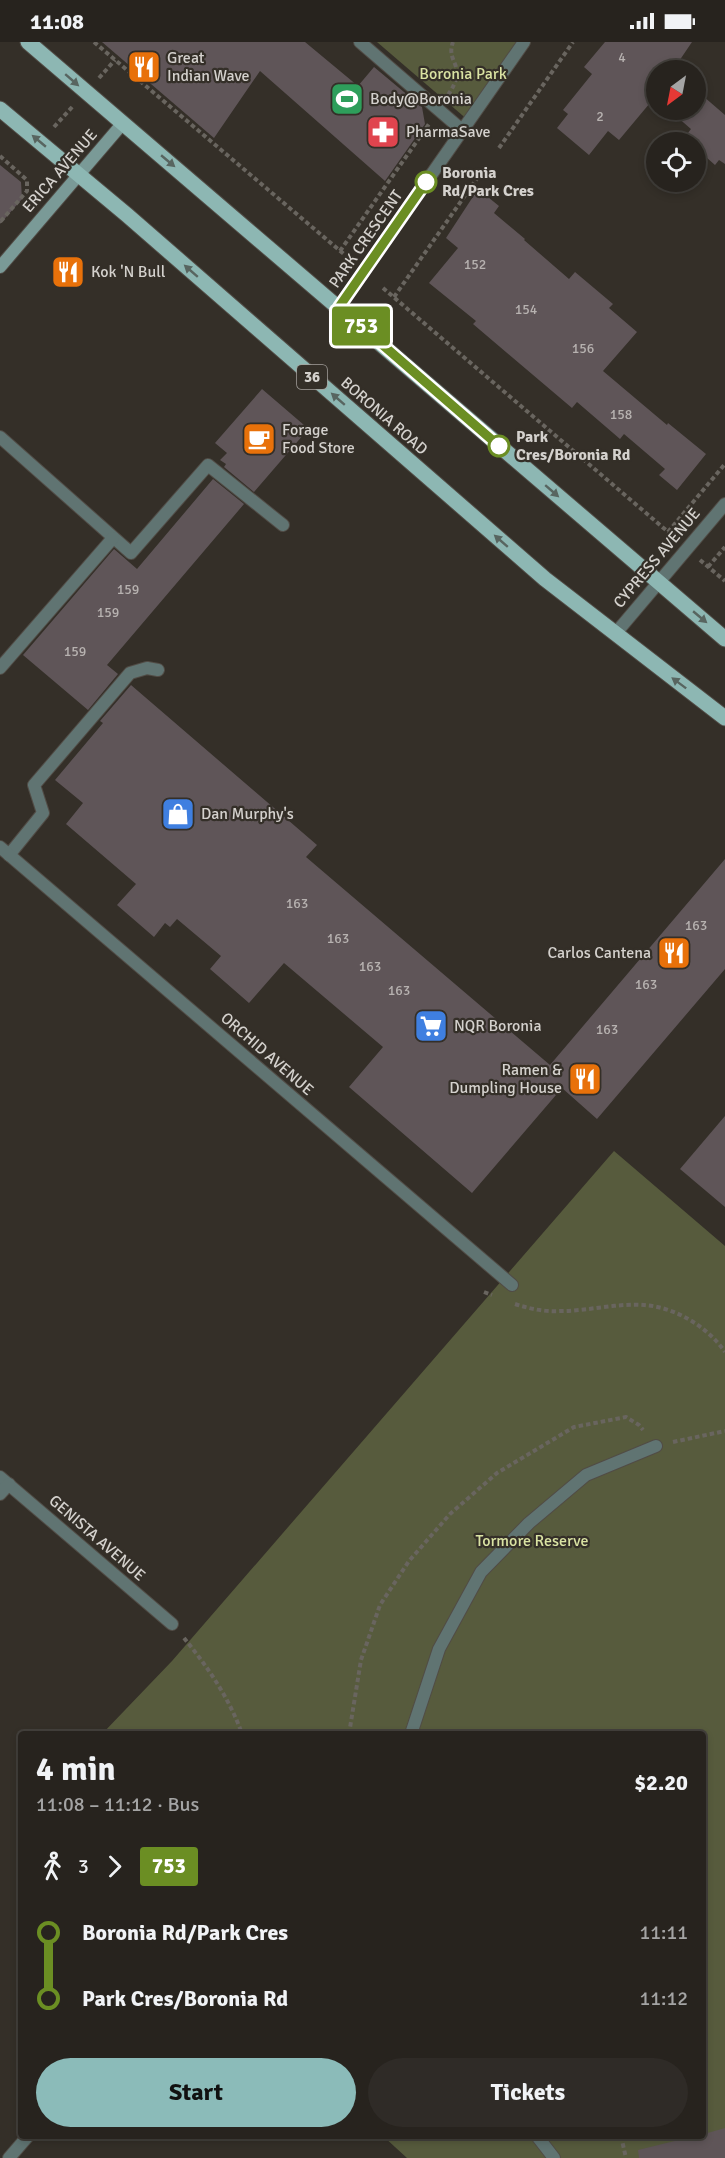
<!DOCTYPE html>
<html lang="en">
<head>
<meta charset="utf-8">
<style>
	:root { --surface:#27231e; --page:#2f2b27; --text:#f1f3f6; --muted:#a4a4a4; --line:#43403c; --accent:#8bbbb9 }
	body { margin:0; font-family:Signika,sans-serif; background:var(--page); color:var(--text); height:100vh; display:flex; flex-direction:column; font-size:22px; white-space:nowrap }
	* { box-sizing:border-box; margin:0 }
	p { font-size:20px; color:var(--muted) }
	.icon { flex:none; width:33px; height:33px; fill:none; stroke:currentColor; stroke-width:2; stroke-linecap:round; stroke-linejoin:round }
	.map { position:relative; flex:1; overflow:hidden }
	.side { position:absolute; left:18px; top:1689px; width:688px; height:408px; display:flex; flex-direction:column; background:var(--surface); border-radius:6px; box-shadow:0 3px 9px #0003,0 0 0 2px var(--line) }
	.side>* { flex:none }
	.badge { padding:0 12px; border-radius:4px; font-size:21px; line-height:39px }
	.needle { width:39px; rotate:212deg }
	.fabs { position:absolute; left:646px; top:18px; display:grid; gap:12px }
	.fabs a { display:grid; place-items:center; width:60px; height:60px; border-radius:50%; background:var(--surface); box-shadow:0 3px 9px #0003,0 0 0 2px var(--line); font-size:30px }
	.map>.badge { position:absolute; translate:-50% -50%; box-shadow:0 0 0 3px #fff }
	.legs { display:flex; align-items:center; gap:9px; height:66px; padding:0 18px; font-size:20px }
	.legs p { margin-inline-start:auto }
	.overview { display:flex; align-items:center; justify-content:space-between; height:102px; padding:0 18px }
	h1 { font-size:33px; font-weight:700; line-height:45px }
	.cta { display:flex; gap:12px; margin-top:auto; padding:12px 18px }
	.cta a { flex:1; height:69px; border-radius:36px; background:var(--accent); color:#111; font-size:24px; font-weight:700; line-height:69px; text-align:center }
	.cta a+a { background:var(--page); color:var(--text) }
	ul { padding:0 18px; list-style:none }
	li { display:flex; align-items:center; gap:21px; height:66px; font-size:22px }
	li i { display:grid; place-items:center; width:9px; height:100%; margin:0 8px; background:currentColor }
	li i::after { content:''; width:15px; height:15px; margin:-8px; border:4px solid; border-radius:50%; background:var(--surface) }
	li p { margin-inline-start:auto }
	li:first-child i { background:linear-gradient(#0000 50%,currentColor 0) }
	li:last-child i { background:linear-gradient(currentColor 50%,#0000 0) }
	.status { display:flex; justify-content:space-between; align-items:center; height:42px; padding:0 30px; background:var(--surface); direction:ltr }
	.status svg { height:16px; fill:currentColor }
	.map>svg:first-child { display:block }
</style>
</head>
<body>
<div class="status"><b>11:08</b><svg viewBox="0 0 49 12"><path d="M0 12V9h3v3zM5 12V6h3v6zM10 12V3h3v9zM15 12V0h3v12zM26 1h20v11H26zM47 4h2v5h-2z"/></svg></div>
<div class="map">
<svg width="725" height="2116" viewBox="0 0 725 2116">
	<rect width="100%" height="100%" fill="#342f28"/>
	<g fill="#575b3d">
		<path d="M 377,0 L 524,0 L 469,79 Z"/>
		<path d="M 614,1109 L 725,1204 L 725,2116 L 407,2116 L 383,2094 L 704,2094 L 704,1692 L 102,1692 L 172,1619 Z"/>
	</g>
	<g fill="#5f5558">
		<path d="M 102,0 L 305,0 L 358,44 L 374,25 L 422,65 L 425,82 L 385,139 L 260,29 L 214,96 Z"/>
		<path d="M 605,0 L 692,0 L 673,28 L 657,28 L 657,57 L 655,55 L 619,98 L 608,89 L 589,113 L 557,86 L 568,72 L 563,68 L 592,32 L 584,25 Z"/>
		<path d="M 696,48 L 725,73 L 725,122 L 719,118 L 715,123 L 698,108 L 702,103 L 688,91 L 691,87 L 669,68 L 696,68 Z"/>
		<path d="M 0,123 L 21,140 L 22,157 L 0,182 Z"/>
		<path d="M 478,147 L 499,164 L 494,171 L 525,197 L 524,198 L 569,237 L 575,230 L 613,262 L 609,266 L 637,290 L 603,329 L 667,383 L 668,381 L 706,412 L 677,448 L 659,433 L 665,427 L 624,392 L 620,397 L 577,360 L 572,366 L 473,282 L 476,279 L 429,241 L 458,206 L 446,196 Z"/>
		<path d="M 262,347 L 304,383 L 304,392 L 254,450 L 224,425 L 226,422 L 220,418 L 227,411 L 215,401 Z"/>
		<path d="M 213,437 L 244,462 L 107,623 L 118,632 L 88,668 L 23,613 L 114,507 L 137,527 Z"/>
		<path d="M 131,643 L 317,803 L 306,815 L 550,1023 L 725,817 L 725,927 L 597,1077 L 562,1046 L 472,1151 L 349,1045 L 383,1005 L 284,921 L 249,961 L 210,927 L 221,914 L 177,877 L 170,885 L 165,881 L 154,895 L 117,863 L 136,842 L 66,782 L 83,761 L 55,738 L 103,681 L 100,679 Z"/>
		<path d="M 725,1074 L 725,1165 L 680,1127 Z"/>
		<path d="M 725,2086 L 725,2116 L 639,2116 L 638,2108 L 695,2094 L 704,2094 L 704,2092 Z"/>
	</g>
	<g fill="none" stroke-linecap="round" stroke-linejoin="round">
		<defs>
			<g id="lane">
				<path d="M 360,0 L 462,88"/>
				<path d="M 0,395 L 131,511 L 208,423 L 283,483"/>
				<path d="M 0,626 L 113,496"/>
				<path d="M 9,813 L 43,771 L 34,743 L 130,631 L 147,626 L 158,628"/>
				<path d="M 411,1692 L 439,1607 L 481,1530 L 529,1481 L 586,1433 L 656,1404"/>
				<path d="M 537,2094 L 554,2116"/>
			</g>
			<g id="street">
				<path d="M 339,265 L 524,0"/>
				<path d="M 615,592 L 725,462"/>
				<path d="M 0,805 L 512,1243"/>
				<path d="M 0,1435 L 172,1582"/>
				<path d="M 0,1452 L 9,1442"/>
				<path d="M 9,2116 L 28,2094"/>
			</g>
			<path id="secondary" d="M 0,225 L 123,81"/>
			<g id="primary">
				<path d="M 28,0 L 725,597"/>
				<path d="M 0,67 L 127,173 L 545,537 L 725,676"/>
			</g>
		</defs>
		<use href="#lane" stroke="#514c46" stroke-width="14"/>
		<use href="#street" stroke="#514c46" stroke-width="14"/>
		<use href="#secondary" stroke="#514c46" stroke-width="14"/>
		<use href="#primary" stroke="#514c46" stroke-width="17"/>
		<g stroke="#69655f" stroke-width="4" stroke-dasharray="4.5 3" stroke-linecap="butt">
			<path d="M 94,0 L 345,213"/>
			<path d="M 99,36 L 115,18"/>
			<path d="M 448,53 C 469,22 445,22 453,0"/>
			<path d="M 54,85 L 73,64"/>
			<path d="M 499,106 L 573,0"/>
			<path d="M 0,114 L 27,138 L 27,149 L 1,179 L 0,178"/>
			<path d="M 340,209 L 429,82"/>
			<path d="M 383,246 L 674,495"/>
			<path d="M 394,255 L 485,125"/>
			<path d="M 668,490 L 725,422"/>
			<path d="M 700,518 L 725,539"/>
			<path d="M 708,525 L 725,505"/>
			<path d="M 484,1250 L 492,1253"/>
			<path d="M 515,1262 C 530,1267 545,1270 561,1269 C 588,1269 616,1261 644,1263 C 675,1265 708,1285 725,1310"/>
			<path d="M 673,1400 L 725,1389"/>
			<path d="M 184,1596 C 207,1624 230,1657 242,1692"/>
			<path d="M 197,1692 L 219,1689 L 241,1691"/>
			<path d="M 349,1692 L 361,1618 L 380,1563 L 409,1519 L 450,1472 L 497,1431 L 574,1385 L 626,1375 L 639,1383 L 643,1388"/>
			<path d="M 621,2094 L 626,2116"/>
		</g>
		<use href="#lane" stroke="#607472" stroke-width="12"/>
		<use href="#street" stroke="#607472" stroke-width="12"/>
		<use href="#secondary" stroke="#7a9a97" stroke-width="12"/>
		<use href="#primary" stroke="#8db7b3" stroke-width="15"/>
	</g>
	<defs><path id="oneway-solid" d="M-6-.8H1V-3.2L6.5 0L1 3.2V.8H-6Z" transform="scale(1.5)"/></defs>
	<g fill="#586560">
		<use href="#oneway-solid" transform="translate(72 38) rotate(41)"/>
		<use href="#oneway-solid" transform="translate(39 99) rotate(-140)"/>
		<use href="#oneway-solid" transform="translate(168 119) rotate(40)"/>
		<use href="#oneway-solid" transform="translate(191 229) rotate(-139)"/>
		<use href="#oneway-solid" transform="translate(338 357) rotate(-139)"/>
		<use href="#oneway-solid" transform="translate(552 449) rotate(41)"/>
		<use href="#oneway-solid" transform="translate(501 499) rotate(-139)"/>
		<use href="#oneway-solid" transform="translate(700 575) rotate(40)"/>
		<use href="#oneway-solid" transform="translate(679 641) rotate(-143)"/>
	</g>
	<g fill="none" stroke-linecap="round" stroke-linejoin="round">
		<defs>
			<path id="line-1" d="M 426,140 L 339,265 L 499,404"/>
		</defs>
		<use href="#line-1" stroke="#fff" stroke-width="14"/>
		<use href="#line-1" stroke="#6b8e23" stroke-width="9"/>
	</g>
	<defs>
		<symbol id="restaurant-square" viewBox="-11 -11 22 22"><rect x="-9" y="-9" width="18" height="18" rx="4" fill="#e8710a" stroke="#342f28"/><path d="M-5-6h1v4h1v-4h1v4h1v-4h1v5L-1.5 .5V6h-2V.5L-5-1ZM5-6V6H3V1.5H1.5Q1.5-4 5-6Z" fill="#fff"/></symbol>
		<symbol id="stadium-square" viewBox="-11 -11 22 22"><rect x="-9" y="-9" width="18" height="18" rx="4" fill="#2e9e5b" stroke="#342f28"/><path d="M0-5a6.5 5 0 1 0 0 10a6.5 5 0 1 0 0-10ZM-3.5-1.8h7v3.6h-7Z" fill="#fff"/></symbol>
		<symbol id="pharmacy-square" viewBox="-11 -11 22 22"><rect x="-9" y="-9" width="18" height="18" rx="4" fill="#e0444e" stroke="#342f28"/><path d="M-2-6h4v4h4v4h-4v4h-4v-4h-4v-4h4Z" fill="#fff"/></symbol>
		<symbol id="cafe-square" viewBox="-11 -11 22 22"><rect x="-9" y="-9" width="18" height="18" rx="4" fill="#e8710a" stroke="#342f28"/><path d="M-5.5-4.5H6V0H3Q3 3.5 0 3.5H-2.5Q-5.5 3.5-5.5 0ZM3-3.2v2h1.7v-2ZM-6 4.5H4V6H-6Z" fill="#fff"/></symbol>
		<symbol id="shop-square" viewBox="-11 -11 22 22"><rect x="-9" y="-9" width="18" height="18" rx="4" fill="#3f7fe0" stroke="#342f28"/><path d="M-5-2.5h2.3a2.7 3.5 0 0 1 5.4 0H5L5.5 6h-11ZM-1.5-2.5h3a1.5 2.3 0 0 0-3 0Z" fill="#fff"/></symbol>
		<symbol id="supermarket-square" viewBox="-11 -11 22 22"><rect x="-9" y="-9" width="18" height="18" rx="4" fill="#3f7fe0" stroke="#342f28"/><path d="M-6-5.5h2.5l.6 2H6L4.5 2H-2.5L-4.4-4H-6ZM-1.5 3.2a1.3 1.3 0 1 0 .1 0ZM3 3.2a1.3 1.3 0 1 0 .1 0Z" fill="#fff"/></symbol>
	</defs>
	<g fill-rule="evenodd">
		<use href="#restaurant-square" x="125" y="6" width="38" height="38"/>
		<use href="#stadium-square" x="328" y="38" width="38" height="38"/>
		<use href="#pharmacy-square" x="364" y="71" width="38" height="38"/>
		<use href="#restaurant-square" x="49" y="211" width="38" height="38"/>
		<use href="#cafe-square" x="240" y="378" width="38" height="38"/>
		<use href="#shop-square" x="159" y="753" width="38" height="38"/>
		<use href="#restaurant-square" x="655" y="892" width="38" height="38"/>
		<use href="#supermarket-square" x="412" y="965" width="38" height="38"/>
		<use href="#restaurant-square" x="566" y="1018" width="38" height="38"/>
	</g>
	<g fill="#fff" stroke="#6b8e23" stroke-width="3">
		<circle cx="426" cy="140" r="10"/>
		<circle cx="499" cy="404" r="10"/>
	</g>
	<g text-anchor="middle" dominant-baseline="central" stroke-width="4.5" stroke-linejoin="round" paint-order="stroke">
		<g font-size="14" fill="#b7b2b0">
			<text x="622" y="15">4</text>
			<text x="600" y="74">2</text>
			<text x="475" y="222">152</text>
			<text x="526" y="267">154</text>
			<text x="583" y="306">156</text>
			<text x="621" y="372">158</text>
			<text x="128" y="547">159</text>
			<text x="108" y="570">159</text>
			<text x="75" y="609">159</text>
			<text x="297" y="861">163</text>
			<text x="696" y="883">163</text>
			<text x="338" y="896">163</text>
			<text x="370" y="924">163</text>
			<text x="646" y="942">163</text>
			<text x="399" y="948">163</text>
			<text x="607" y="987">163</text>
		</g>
		<rect fill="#342f28" stroke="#a4a09c" stroke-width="1.5" x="297" y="323" width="30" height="24" rx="4.5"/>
		<g font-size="15" font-weight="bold" fill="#d4d1cd">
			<text x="312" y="335">36</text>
		</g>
		<g font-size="16" fill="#d4d1cd" stroke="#342f28" text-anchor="start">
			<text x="167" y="16">Great<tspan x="167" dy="18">Indian Wave</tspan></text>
			<text x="370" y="57">Body@Boronia</text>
			<text x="406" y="90">PharmaSave</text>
			<text x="91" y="230">Kok 'N Bull</text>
			<text x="282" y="388">Forage<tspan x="282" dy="18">Food Store</tspan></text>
			<text x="201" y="772">Dan Murphy's</text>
			<text x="651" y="911" text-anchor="end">Carlos Cantena</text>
			<text x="454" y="984">NQR Boronia</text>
			<text x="562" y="1028" text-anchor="end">Ramen &amp;<tspan x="562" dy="18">Dumpling House</tspan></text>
		</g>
		<g font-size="16" fill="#dae3a3" stroke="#342f28">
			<text x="463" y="32">Boronia Park</text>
			<text x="532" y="1499">Tormore Reserve</text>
		</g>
		<g font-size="16" fill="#d4d1cd" stroke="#342f28">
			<text transform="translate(60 129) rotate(-49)">ERICA AVENUE</text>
			<text transform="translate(366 197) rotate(-55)">PARK CRESCENT</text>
			<text transform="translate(384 374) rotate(41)">BORONIA ROAD</text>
			<text transform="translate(657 516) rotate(-50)">CYPRESS AVENUE</text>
			<text transform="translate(267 1012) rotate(41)">ORCHID AVENUE</text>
			<text transform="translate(97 1496) rotate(41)">GENISTA AVENUE</text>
		</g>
		<g font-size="16" font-weight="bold" fill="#d4d1cd" stroke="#342f28" text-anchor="start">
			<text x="442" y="131">Boronia<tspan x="442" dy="18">Rd/Park Cres</tspan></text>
			<text x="516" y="395">Park<tspan x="516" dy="18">Cres/Boronia Rd</tspan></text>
		</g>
	</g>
</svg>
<div class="fabs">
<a><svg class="needle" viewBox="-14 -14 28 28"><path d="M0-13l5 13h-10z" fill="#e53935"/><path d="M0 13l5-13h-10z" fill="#a4a4a4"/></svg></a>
<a><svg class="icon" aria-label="locate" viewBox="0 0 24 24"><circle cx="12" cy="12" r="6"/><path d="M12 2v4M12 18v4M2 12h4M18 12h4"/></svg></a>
</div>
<b class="badge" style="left:361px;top:284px;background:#6b8e23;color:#fff">753</b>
<section class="side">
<div class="overview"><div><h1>4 min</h1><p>11:08 – 11:12 · Bus</p></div><b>$2.20</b></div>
<div class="legs"><svg class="icon" aria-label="walk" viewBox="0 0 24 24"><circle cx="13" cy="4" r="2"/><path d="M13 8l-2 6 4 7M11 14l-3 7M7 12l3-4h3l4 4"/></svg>3<svg class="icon" aria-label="forward" viewBox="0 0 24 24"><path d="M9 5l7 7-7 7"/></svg><b class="badge" style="background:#6b8e23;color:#fff">753</b></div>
<ul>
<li><i style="color:#6b8e23"></i><b>Boronia Rd/Park Cres</b><p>11:11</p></li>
<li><i style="color:#6b8e23"></i><b>Park Cres/Boronia Rd</b><p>11:12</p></li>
</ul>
<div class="cta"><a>Start</a><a>Tickets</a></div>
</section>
</div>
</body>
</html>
